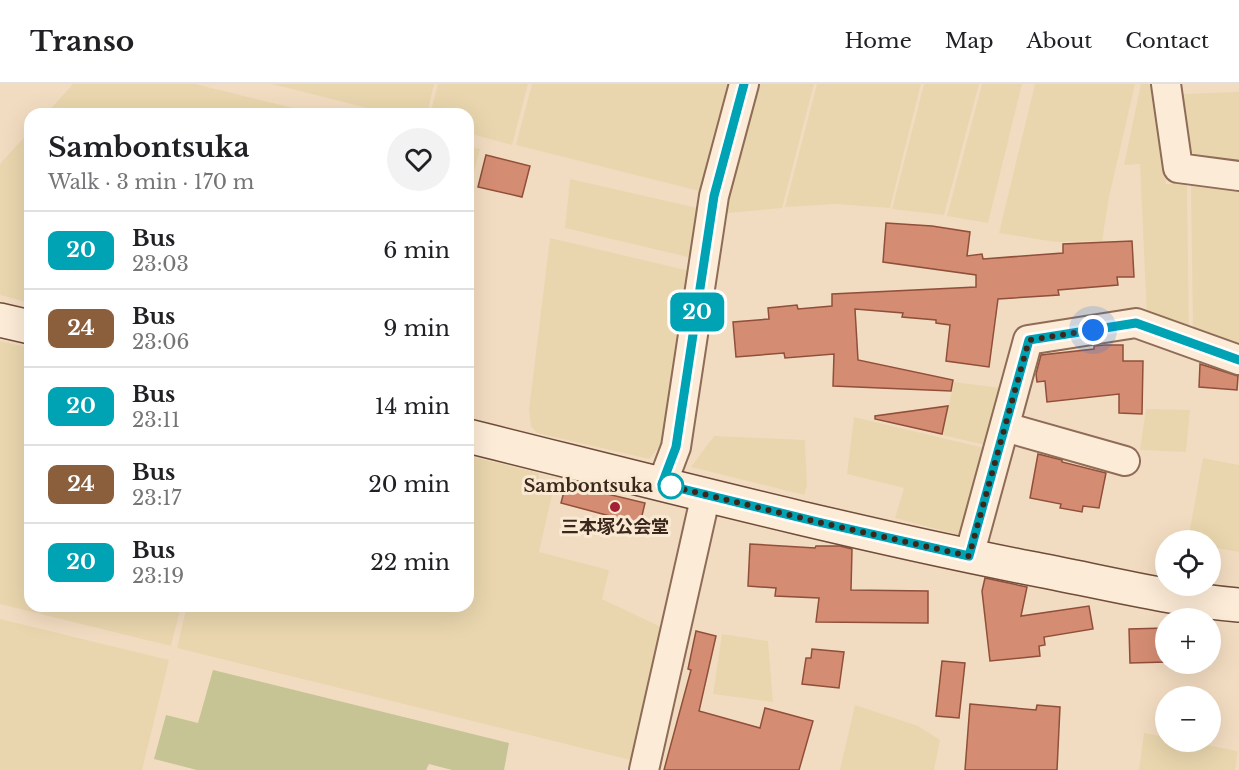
<!DOCTYPE html>
<html lang="en">
<head>
<meta charset="utf-8">
<style>
	:root { --surface:#fff; --page:#f2f2f2; --text:#202124; --muted:#757577; --line:#e0e0e0 }
	body { margin:0; font-family:"Libre Baskerville","Noto Sans JP",serif; background:var(--page); color:var(--text); height:100vh; display:flex; flex-direction:column; font-size:22px; white-space:nowrap }
	* { box-sizing:border-box; margin:0 }
	p { font-size:20px; color:var(--muted) }
	.icon { flex:none; width:33px; height:33px; fill:none; stroke:currentColor; stroke-width:2; stroke-linecap:round; stroke-linejoin:round }
	.map { position:relative; flex:1; overflow:hidden }
	.details { position:absolute; left:24px; top:24px; width:450px; height:504px; display:flex; flex-direction:column; background:var(--surface); border-radius:18px; box-shadow:0 6px 24px #0002 }
	.details>* { flex:none }
	.badge { padding:0 12px; border-radius:9px; font-size:21px; line-height:39px }
	.fabs { position:absolute; left:1155px; top:446px; display:grid; gap:12px }
	.fabs a { display:grid; place-items:center; width:66px; height:66px; border-radius:50%; background:var(--surface); box-shadow:0 6px 24px #0002; font-size:30px }
	.you { position:absolute; width:30px; height:30px; margin:-15px; border:4px solid #fff; border-radius:50%; background:#1a73e8; box-shadow:0 0 0 9px #1a73e833 }
	.map>.badge { position:absolute; translate:-50% -50%; box-shadow:0 0 0 3px #fff }
	.round { display:grid; place-items:center; flex:none; width:63px; height:63px; border-radius:32px; background:var(--page) }
	.overview { display:flex; align-items:center; justify-content:space-between; height:102px; padding:0 24px }
	h1 { font-size:28px; font-weight:700; line-height:45px }
	ul { padding:0; list-style:none }
	li { display:flex; align-items:center; gap:18px; height:78px; padding:0 24px; border-top:2px solid var(--line) }
	li div { flex:1 }
	li b { display:block; font-size:22px }
	li em { font-style:normal }
	li .badge { min-width:66px; font-weight:700; text-align:center }
	header { display:flex; align-items:center; gap:36px; box-sizing:border-box; height:84px; padding:0 30px; background:var(--surface); border-bottom:2px solid var(--line) }
	header strong { font-size:28px }
	nav { display:flex; gap:33px; margin-inline-start:auto; font-size:21px }
	.map>svg:first-child { display:block }
</style>
</head>
<body>
<header>
<strong>Transo</strong>
<nav><a>Home</a><a>Map</a><a>About</a><a>Contact</a></nav>
</header>
<div class="map">
<svg width="1239" height="686" viewBox="0 0 1239 686">
	<rect width="100%" height="100%" fill="#f2dcc1"/>
	<g fill="#e9d6ae">
		<path d="M 73,0 L 195,0 L 318,30 L 46,30 Z"/>
		<path d="M 272,0 L 434,0 L 427,30 L 391,30 Z"/>
		<path d="M 438,0 L 528,0 L 512,61 L 468,49 L 468,30 L 430,30 Z"/>
		<path d="M 532,0 L 731,0 L 703,108 L 516,61 Z"/>
		<path d="M 749,0 L 814,0 L 782,124 L 717,130 Z"/>
		<path d="M 817,0 L 921,0 L 890,124 L 835,120 L 785,123 Z"/>
		<path d="M 924,0 L 979,0 L 944,131 L 892,125 Z"/>
		<path d="M 982,0 L 1022,0 L 988,139 L 947,132 Z"/>
		<path d="M 1035,0 L 1135,0 L 1109,113 L 1102,157 L 1056,158 L 999,149 Z"/>
		<path d="M 1141,0 L 1154,0 L 1166,100 L 1187,100 L 1189,249 L 1147,233 L 1140,80 L 1124,81 Z"/>
		<path d="M 1239,8 L 1239,79 L 1195,75 L 1186,69 L 1181,10 Z"/>
		<path d="M 30,47 L 30,219 L 0,211 L 0,80 Z"/>
		<path d="M 468,62 L 480,65 L 468,111 Z"/>
		<path d="M 570,95 L 702,125 L 692,174 L 565,144 Z"/>
		<path d="M 1191,101 L 1226,101 L 1239,103 L 1239,267 L 1193,250 Z"/>
		<path d="M 550,154 L 690,187 L 666,355 L 649,375 L 537,349 L 531,342 L 529,326 Z"/>
		<path d="M 0,257 L 30,264 L 30,522 L 181,522 L 171,562 L 0,520 Z"/>
		<path d="M 954,298 L 1010,305 L 998,364 L 942,351 Z"/>
		<path d="M 1146,325 L 1190,326 L 1186,368 L 1140,366 Z"/>
		<path d="M 854,333 L 993,366 L 963,452 L 895,434 L 904,404 L 847,390 Z"/>
		<path d="M 714,352 L 805,356 L 807,402 L 804,411 L 691,383 Z"/>
		<path d="M 468,372 L 539,389 L 539,399 L 554,402 L 539,468 L 609,486 L 602,515 L 661,543 L 630,676 L 177,564 L 187,522 L 468,522 Z"/>
		<path d="M 1203,374 L 1239,381 L 1239,468 L 1211,463 L 1210,456 L 1188,456 Z"/>
		<path d="M 0,535 L 169,576 L 142,686 L 0,686 Z"/>
		<path d="M 722,550 L 768,557 L 773,618 L 713,610 Z"/>
		<path d="M 855,621 L 918,642 L 940,656 L 934,686 L 840,686 Z"/>
		<path d="M 1144,649 L 1165,653 L 1166,657 L 1185,657 L 1238,667 L 1235,686 L 1139,686 Z"/>
	</g>
	<path fill="#c6c494" d="M 213,586 L 509,659 L 504,686 L 452,686 L 429,680 L 426,686 L 197,686 L 154,675 L 166,631 L 198,639 Z"/>
	<g fill="#d48d73" stroke="#904f3a" stroke-width="1.5">
		<path d="M 486,71 L 530,82 L 522,113 L 478,103 Z"/>
		<path d="M 886,139 L 932,142 L 970,148 L 967,172 L 982,170 L 983,175 L 1063,169 L 1063,160 L 1132,157 L 1134,193 L 1117,193 L 1118,201 L 1058,206 L 1059,211 L 998,215 L 989,283 L 946,277 L 950,241 L 936,239 L 936,236 L 902,233 L 903,229 L 855,225 L 858,276 L 953,296 L 951,307 L 833,302 L 834,270 L 785,274 L 784,269 L 736,273 L 733,238 L 769,235 L 768,224 L 797,221 L 798,225 L 832,222 L 832,210 L 976,203 L 976,191 L 883,178 Z"/>
		<path d="M 1105,261 L 1123,261 L 1123,277 L 1143,277 L 1142,330 L 1119,329 L 1119,310 L 1047,318 L 1045,297 L 1037,298 L 1036,290 L 1041,271 L 1094,265 L 1094,262 Z"/>
		<path d="M 1200,280 L 1238,292 L 1237,306 L 1199,303 Z"/>
		<path d="M 948,322 L 942,350 L 875,335 L 875,332 Z"/>
		<path d="M 1038,370 L 1062,376 L 1062,378 L 1106,389 L 1099,424 L 1083,422 L 1082,428 L 1060,424 L 1061,420 L 1030,414 Z"/>
		<path d="M 566,400 L 645,419 L 640,440 L 561,419 Z"/>
		<path d="M 750,460 L 815,464 L 816,462 L 840,462 L 852,465 L 851,506 L 928,507 L 928,539 L 816,538 L 819,514 L 775,512 L 776,504 L 748,502 Z"/>
		<path d="M 985,494 L 1027,503 L 1021,532 L 1089,522 L 1093,545 L 1044,553 L 1045,561 L 1039,562 L 1040,572 L 990,577 L 982,507 Z"/>
		<path d="M 1166,544 L 1166,578 L 1130,579 L 1129,545 Z"/>
		<path d="M 696,547 L 716,552 L 699,627 L 760,644 L 765,624 L 813,637 L 799,686 L 664,686 L 691,586 L 688,585 Z"/>
		<path d="M 812,565 L 844,568 L 839,604 L 802,600 L 806,574 L 811,574 Z"/>
		<path d="M 942,577 L 965,579 L 959,634 L 936,632 Z"/>
		<path d="M 970,620 L 1036,626 L 1037,621 L 1060,623 L 1057,686 L 965,686 Z"/>
	</g>
	<g fill="none" stroke-linecap="round" stroke-linejoin="round">
		<defs>
			<g id="street">
				<path d="M 1166,0 L 1178,84 L 1239,92"/>
				<path d="M 1005,343 L 1125,377"/>
				<path d="M 662,400 L 676,363 L 714,112 L 744,0"/>
				<path d="M 969,472 L 1028,256 L 1136,239 L 1239,276"/>
				<path d="M 644,686 L 706,410"/>
			</g>
			<g id="secondary">
				<path d="M 0,236 L 30,243"/>
				<path d="M 468,352 C 654,398 841,447 1029,484 C 1099,497 1168,515 1239,521"/>
			</g>
		</defs>
		<use href="#street" stroke="#8e6c57" stroke-width="32"/>
		<use href="#secondary" stroke="#704d3a" stroke-width="36"/>
		<use href="#street" stroke="#fcebd6" stroke-width="28"/>
		<use href="#secondary" stroke="#fcebd6" stroke-width="33"/>
	</g>
	<g fill="none" stroke-linecap="round" stroke-linejoin="round">
		<defs>
			<path id="line" d="M 744,0 L 714,112 L 676,363 L 662,400 L 818,438 L 969,472 L 1029,256 L 1136,239 L 1239,276"/>
		</defs>
		<use href="#line" stroke="#fff" stroke-width="14"/>
		<use href="#line" stroke="#00a3b4" stroke-width="9"/>
		<path stroke="#3c271c" stroke-width="6" stroke-dasharray="0 10.8" d="M 671,402 L 662,400 L 818,438 L 969,472 L 1029,256 L 1093,246"/>
	</g>
	<circle fill="#fff" stroke="#00a3b4" stroke-width="3" cx="671" cy="402" r="12"/>
	<circle fill="#a32035" stroke="#f9e8d2" stroke-width="2" cx="615" cy="423" r="6"/>
	<g text-anchor="middle" dominant-baseline="central" stroke-width="6" stroke-linejoin="round" paint-order="stroke">
		<g font-size="18" font-weight="bold" fill="#3c271c" stroke="#f9e8d2" text-anchor="end">
			<text x="653" y="402">Sambontsuka</text>
		</g>
		<g font-size="18" font-weight="bold" fill="#3c271c" stroke="#f9e8d2">
			<text x="615" y="443">三本塚公会堂</text>
		</g>
	</g>
</svg>
<div class="fabs">
<a><svg class="icon" aria-label="locate" viewBox="0 0 24 24"><circle cx="12" cy="12" r="6"/><path d="M12 2v4M12 18v4M2 12h4M18 12h4"/></svg></a>
<a>+</a>
<a>−</a>
</div>
<div class="you" style="left:1093px;top:246px"></div>
<b class="badge" style="left:697px;top:228px;background:#00a3b4;color:#fff">20</b>
<section class="details">
<div class="overview"><div><h1>Sambontsuka</h1><p>Walk · 3 min · 170 m</p></div><a class="round"><svg class="icon" aria-label="heart" viewBox="0 0 24 24"><path d="M12 20l-8-8c-3-5 5-10 8-4 3-6 11-1 8 4z"/></svg></a></div>
<ul>
<li><span class="badge" style="background:#00a3b4;color:#fff">20</span><div><b>Bus</b><p>23:03</p></div><em>6 min</em></li>
<li><span class="badge" style="background:#8b5e3c;color:#fff">24</span><div><b>Bus</b><p>23:06</p></div><em>9 min</em></li>
<li><span class="badge" style="background:#00a3b4;color:#fff">20</span><div><b>Bus</b><p>23:11</p></div><em>14 min</em></li>
<li><span class="badge" style="background:#8b5e3c;color:#fff">24</span><div><b>Bus</b><p>23:17</p></div><em>20 min</em></li>
<li><span class="badge" style="background:#00a3b4;color:#fff">20</span><div><b>Bus</b><p>23:19</p></div><em>22 min</em></li>
</ul>
</section>
</div>
</body>
</html>
